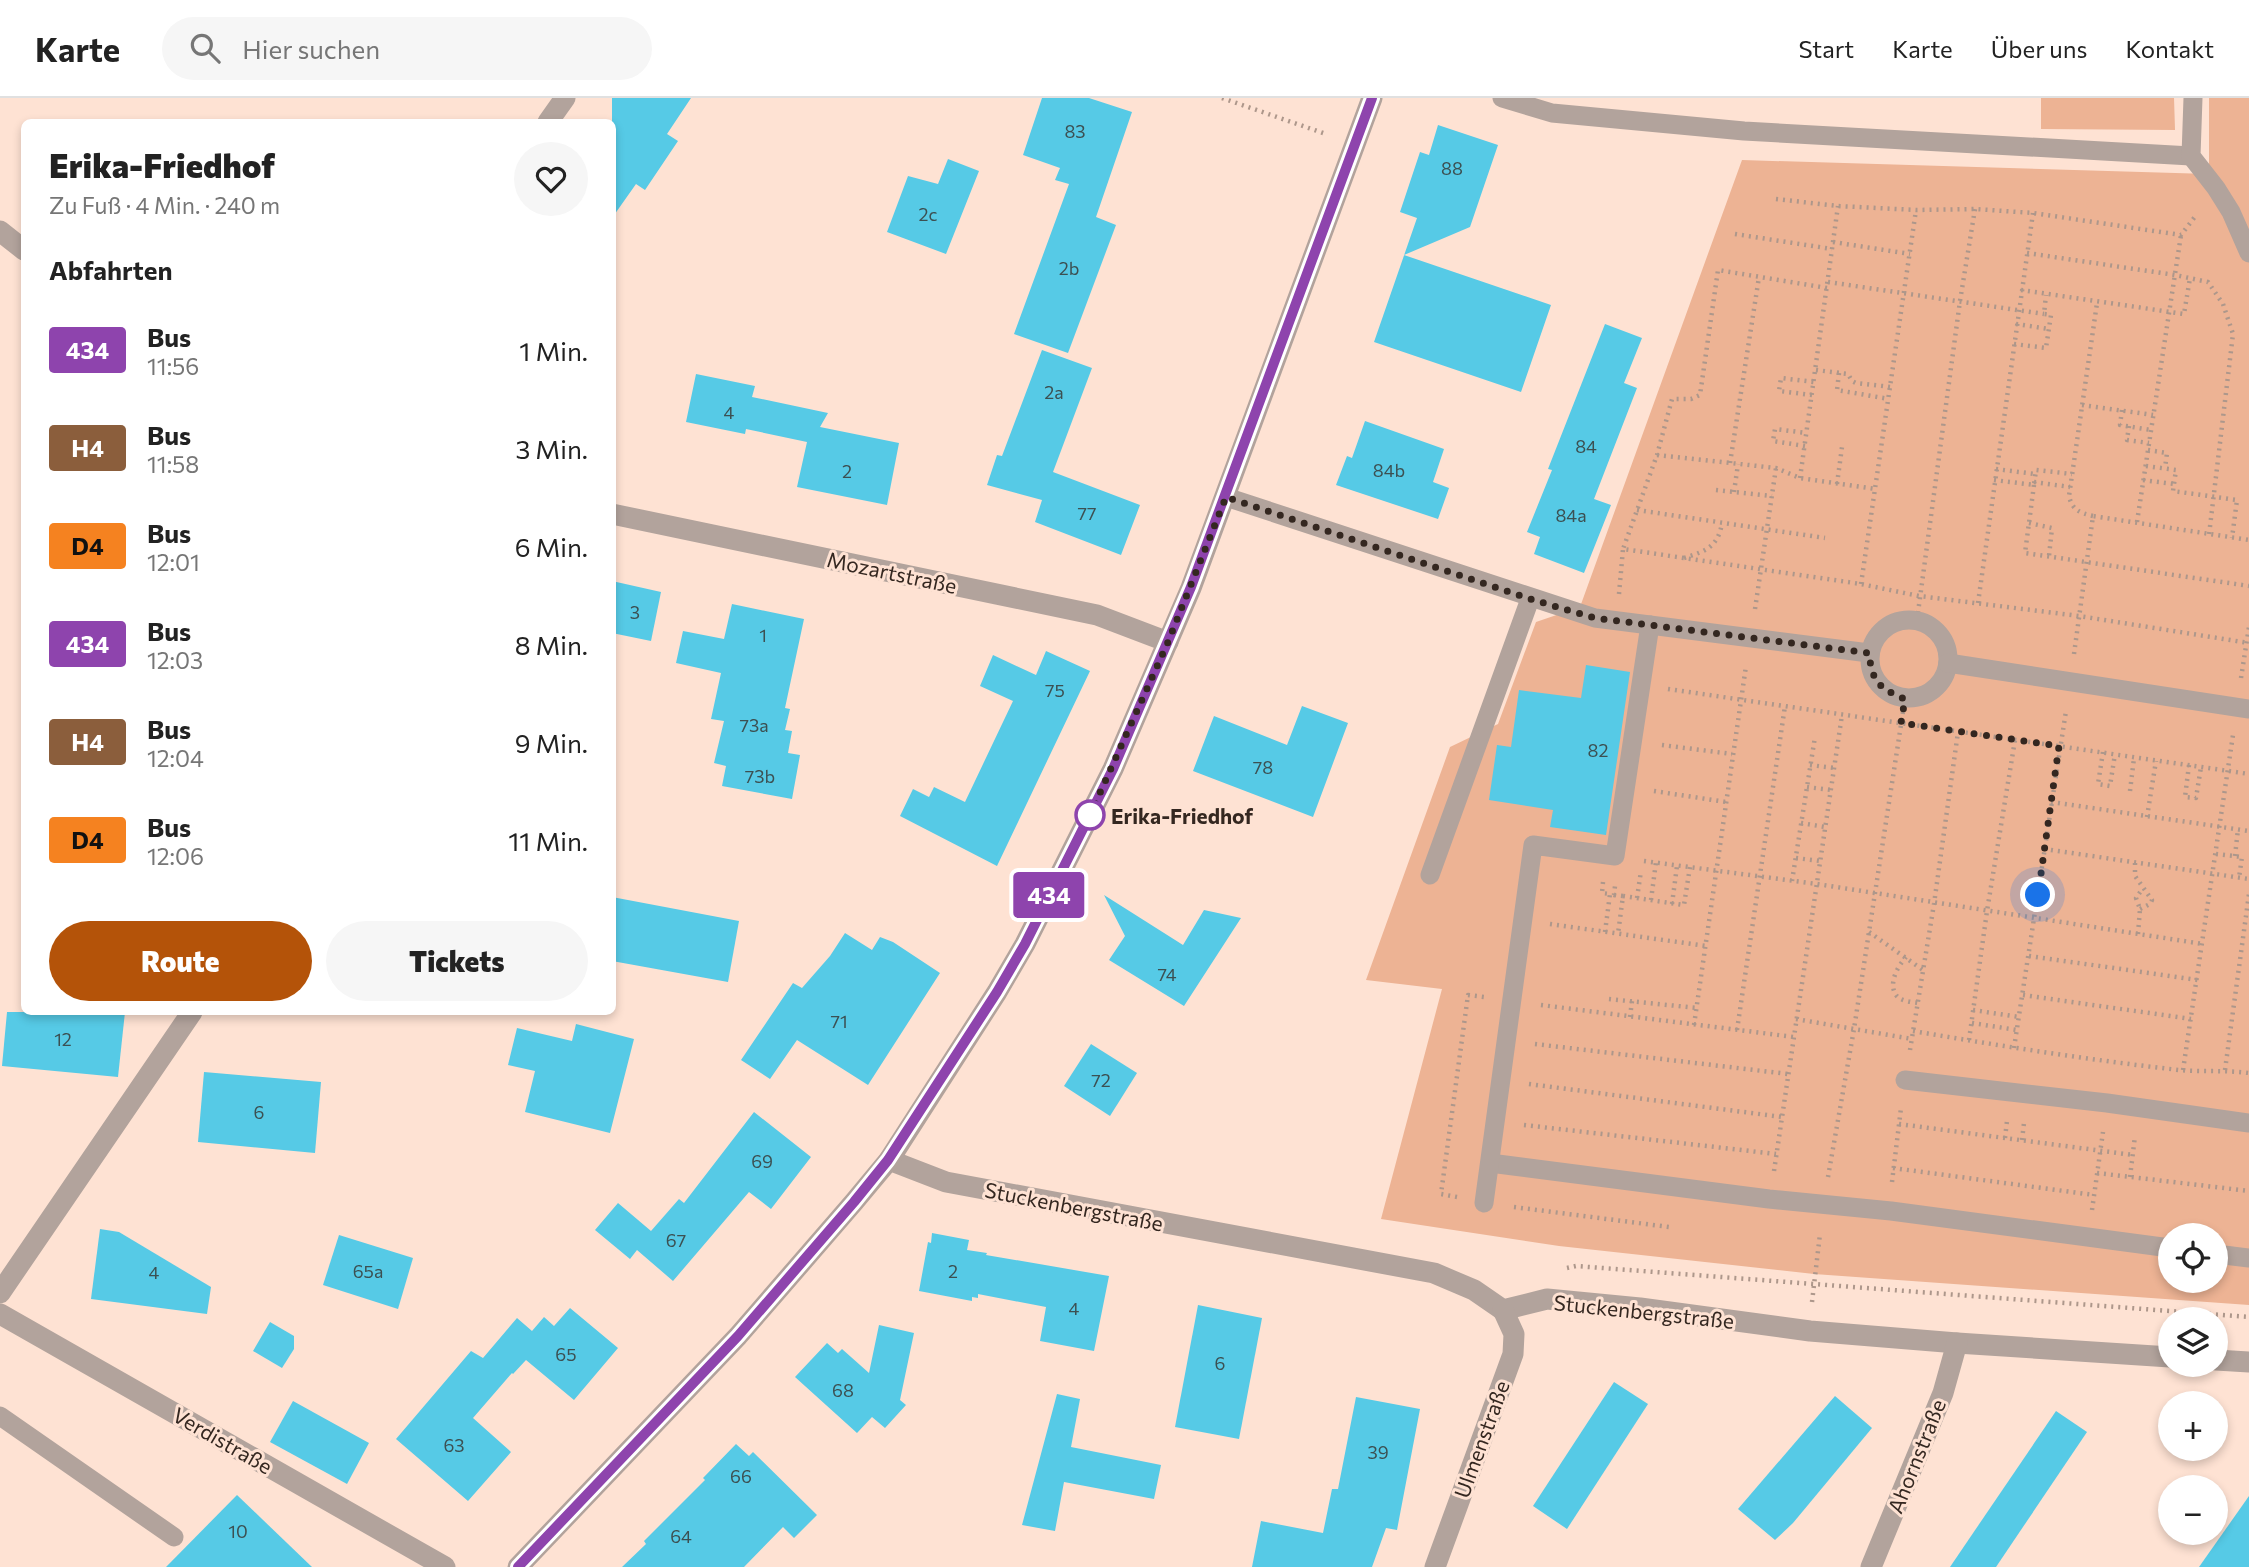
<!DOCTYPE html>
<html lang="de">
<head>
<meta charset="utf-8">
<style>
	:root { --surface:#fff; --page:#f6f6f6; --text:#222; --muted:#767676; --line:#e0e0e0; --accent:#b45309 }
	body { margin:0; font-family:Commissioner,sans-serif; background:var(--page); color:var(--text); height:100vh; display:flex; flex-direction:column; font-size:26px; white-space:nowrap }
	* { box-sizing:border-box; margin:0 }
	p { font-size:23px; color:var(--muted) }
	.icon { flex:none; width:38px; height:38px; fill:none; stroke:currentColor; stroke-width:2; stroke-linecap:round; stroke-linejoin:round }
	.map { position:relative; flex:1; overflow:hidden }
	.sheet { position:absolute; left:21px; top:21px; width:595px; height:896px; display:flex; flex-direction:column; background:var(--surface); border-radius:10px; box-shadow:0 4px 10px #0003 }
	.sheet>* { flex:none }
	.badge { padding:0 14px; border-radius:5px; font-size:24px; line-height:46px }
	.fabs { position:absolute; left:2158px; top:1125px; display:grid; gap:14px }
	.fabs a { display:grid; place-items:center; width:70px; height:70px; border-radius:50%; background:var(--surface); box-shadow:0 4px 10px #0003; font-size:35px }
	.you { position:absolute; width:35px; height:35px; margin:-18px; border:5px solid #fff; border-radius:50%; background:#1a73e8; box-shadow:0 0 0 10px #1a73e833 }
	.map>.badge { position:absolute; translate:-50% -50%; box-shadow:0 0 0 4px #fff }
	h2 { padding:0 28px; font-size:26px; line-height:63px }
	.round { display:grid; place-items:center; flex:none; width:74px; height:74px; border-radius:37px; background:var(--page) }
	.overview { display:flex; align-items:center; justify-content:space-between; height:119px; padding:0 28px }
	h1 { font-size:33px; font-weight:800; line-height:52px }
	.button { display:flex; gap:14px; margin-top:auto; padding:14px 28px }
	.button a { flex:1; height:80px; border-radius:42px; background:var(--accent); color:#fff; font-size:28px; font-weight:800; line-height:80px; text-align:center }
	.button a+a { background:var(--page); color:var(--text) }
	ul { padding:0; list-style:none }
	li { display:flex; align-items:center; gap:21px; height:98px; padding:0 28px }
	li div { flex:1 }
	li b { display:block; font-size:26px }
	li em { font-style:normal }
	li .badge { min-width:77px; font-weight:700; text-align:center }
	header { display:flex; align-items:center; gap:42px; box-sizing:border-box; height:98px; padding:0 35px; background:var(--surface); border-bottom:2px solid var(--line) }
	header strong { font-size:33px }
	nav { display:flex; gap:38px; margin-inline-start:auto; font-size:24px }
	.search { width:490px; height:63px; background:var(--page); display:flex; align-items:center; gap:18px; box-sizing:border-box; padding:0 24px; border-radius:38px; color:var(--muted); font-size:26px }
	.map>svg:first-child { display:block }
</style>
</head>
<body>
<header>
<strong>Karte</strong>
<div class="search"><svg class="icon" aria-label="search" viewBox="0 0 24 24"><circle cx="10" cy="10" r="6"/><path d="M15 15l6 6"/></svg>Hier suchen</div>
<nav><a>Start</a><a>Karte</a><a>Über uns</a><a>Kontakt</a></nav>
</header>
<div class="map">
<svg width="2249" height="1469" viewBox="0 0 2249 1469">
	<rect width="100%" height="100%" fill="#fee2d3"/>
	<g fill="#edb394" fill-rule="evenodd">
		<path d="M 2041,0 L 2174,0 L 2175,32 L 2041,31 Z"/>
		<path d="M 2209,0 L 2249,0 L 2249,1207 L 1814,1176 L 1559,1148 L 1381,1121 L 1442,891 L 1366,882 L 1450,649 L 1498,626 L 1536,524 L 1580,509 L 1742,62 L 2209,76 ZM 2170,1138 L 2216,1138 L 2216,1183 L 2170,1183 Z"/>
	</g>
	<g fill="#56cae6">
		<path d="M 612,0 L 691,0 L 667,36 L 678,43 L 645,92 L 636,86 L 612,120 Z"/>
		<path d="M 1042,0 L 1089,0 L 1132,14 L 1096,119 L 1116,127 L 1068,255 L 1014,236 L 1069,86 L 1055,82 L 1060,70 L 1023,57 Z"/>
		<path d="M 1438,27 L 1498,47 L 1470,129 L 1404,157 L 1551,207 L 1521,294 L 1374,244 L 1417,120 L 1400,114 L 1420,54 L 1429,57 Z"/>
		<path d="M 948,61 L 979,73 L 946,156 L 887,134 L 908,78 L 938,86 Z"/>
		<path d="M 1605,226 L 1642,240 L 1624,285 L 1637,290 L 1594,401 L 1611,407 L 1584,475 L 1534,456 L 1540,439 L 1527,434 L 1552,372 L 1548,371 Z"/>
		<path d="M 1042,252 L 1092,270 L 1053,374 L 1140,407 L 1121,457 L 1035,424 L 1042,402 L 987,387 L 997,357 L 1002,358 Z"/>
		<path d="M 696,276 L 755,288 L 752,299 L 828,315 L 820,329 L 899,345 L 887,407 L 797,389 L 807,344 L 746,331 L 745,336 L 686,324 Z"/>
		<path d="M 1365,323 L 1444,351 L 1433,384 L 1449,390 L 1438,421 L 1336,387 L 1347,358 L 1352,360 Z"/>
		<path d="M 612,483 L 661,494 L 651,543 L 612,535 Z"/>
		<path d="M 732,506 L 804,521 L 785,610 L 790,611 L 785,632 L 792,633 L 788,655 L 800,657 L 792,701 L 722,688 L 726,668 L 714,665 L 724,623 L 711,621 L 721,575 L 676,565 L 683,533 L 724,541 Z"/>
		<path d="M 1046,553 L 1090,573 L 997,768 L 900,718 L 913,691 L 929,699 L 934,689 L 965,704 L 1013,603 L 980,588 L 993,557 L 1036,577 Z"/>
		<path d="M 1586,567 L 1630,574 L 1606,737 L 1550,729 L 1553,712 L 1489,702 L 1497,647 L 1511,649 L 1519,592 L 1581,600 Z"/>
		<path d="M 1302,608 L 1348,625 L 1313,719 L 1193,673 L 1214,618 L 1287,647 Z"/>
		<path d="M 1104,797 L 1183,847 L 1204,812 L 1241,820 L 1184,908 L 1109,862 L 1125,838 Z"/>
		<path d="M 612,799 L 739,823 L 728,884 L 612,863 Z"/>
		<path d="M 845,835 L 872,852 L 880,839 L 893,844 L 940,875 L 868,987 L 797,942 L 770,981 L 741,962 L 793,885 L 802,890 L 830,858 Z"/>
		<path d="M 7,914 L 125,914 L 118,979 L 2,968 Z"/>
		<path d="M 576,926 L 634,941 L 610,1035 L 525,1014 L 535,973 L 508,967 L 517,930 L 572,943 Z"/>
		<path d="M 1091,946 L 1137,975 L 1110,1018 L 1064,988 Z"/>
		<path d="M 204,974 L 321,984 L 315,1055 L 198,1044 Z"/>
		<path d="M 754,1014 L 811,1059 L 771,1111 L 749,1094 L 673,1183 L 637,1152 L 630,1161 L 595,1132 L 618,1105 L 651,1133 L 679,1101 L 684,1105 Z"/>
		<path d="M 100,1131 L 119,1134 L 211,1189 L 207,1216 L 91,1201 Z"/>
		<path d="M 932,1135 L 969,1142 L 967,1152 L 987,1155 L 986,1157 L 1109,1178 L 1094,1253 L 1040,1243 L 1046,1209 L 978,1196 L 978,1200 L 972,1199 L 972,1203 L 919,1193 L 928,1144 L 931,1145 Z"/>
		<path d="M 339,1137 L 413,1160 L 398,1211 L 323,1187 Z"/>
		<path d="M 1198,1207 L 1262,1220 L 1239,1341 L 1175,1329 Z"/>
		<path d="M 570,1210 L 618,1250 L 574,1302 L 526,1262 L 513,1276 L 512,1275 L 473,1320 L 511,1354 L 468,1403 L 396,1341 L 471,1253 L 483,1260 L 517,1220 L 532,1233 L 544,1219 L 554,1228 Z"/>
		<path d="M 270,1224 L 294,1238 L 294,1251 L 282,1270 L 253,1253 Z"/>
		<path d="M 879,1227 L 914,1235 L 900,1302 L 906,1307 L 885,1330 L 872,1319 L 857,1335 L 795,1279 L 827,1245 L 838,1255 L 842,1251 L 869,1275 Z"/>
		<path d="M 1614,1284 L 1648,1306 L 1567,1431 L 1533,1408 Z"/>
		<path d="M 1057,1296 L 1080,1301 L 1071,1349 L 1161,1367 L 1154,1401 L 1064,1384 L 1055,1433 L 1022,1427 Z"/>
		<path d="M 1835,1298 L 1872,1330 L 1793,1425 L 1775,1442 L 1738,1411 Z"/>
		<path d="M 1356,1299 L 1420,1311 L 1397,1432 L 1386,1430 L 1372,1469 L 1252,1469 L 1261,1423 L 1323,1435 L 1332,1391 L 1338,1391 Z"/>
		<path d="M 293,1303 L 369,1345 L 347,1386 L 270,1344 Z"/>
		<path d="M 2056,1313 L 2087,1334 L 1996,1469 L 1950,1469 Z"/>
		<path d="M 736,1346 L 749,1358 L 753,1354 L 817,1417 L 794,1440 L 783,1429 L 744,1469 L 622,1469 L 646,1446 L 644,1443 L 705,1382 L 703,1380 Z"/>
		<path d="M 237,1397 L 312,1469 L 166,1469 Z"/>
		<path d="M 2249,1398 L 2249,1469 L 2199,1469 Z"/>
	</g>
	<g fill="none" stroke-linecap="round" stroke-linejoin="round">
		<g stroke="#ad978b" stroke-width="4.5" stroke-dasharray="2 5" stroke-linecap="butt">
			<path d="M 1222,0 L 1326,36"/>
			<path d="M 1776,101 L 1838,108 L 1916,112 L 1975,111 L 2033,115 L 2181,137 L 2197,116"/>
			<path d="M 1735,136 L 1832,151"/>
			<path d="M 1833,144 L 1910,156"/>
			<path d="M 2027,155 L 2175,177 L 2208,184 L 2223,206 L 2233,236 L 2209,437"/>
			<path d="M 1828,184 L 2044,216"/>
			<path d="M 1827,190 L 1718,172 L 1700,297 L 1691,301 L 1672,301 L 1657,357 L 1623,451 L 1861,486 L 1919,498 L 2079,518 L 2249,545"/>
			<path d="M 2021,192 L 2184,216 L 2190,180"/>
			<path d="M 2016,226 L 2049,231"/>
			<path d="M 2014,246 L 2046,250 L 2051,217 L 2044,216 L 2046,197"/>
			<path d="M 1816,272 L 1848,276 L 1852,283 L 1856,285 L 1891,289"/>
			<path d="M 1839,275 L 1837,292 L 1889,301"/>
			<path d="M 1812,297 L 1779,293 L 1781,280 L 1814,284"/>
			<path d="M 2082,307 L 2153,317"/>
			<path d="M 2122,312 L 2120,327 L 2151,332"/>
			<path d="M 2129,328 L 2127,342 L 2149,345"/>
			<path d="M 1805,348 L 1773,343 L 1775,331 L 1807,335"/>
			<path d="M 2148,352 L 2167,355 L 2165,370"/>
			<path d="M 1657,357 L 1776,370 L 1800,380 L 1876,391"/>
			<path d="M 1730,365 L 1759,179"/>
			<path d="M 2146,368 L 2176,372 L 2173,393 L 2237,402 L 2232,440"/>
			<path d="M 1996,371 L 2035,376"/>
			<path d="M 1800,380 L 1838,108"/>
			<path d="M 1994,382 L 2034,387 L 2036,372 L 2072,376"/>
			<path d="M 2143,382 L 2174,386"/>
			<path d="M 2034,384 L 2070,389"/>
			<path d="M 1837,386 L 1842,349"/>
			<path d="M 2034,387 L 2025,455 L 2249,488"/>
			<path d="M 1716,392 L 1772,398"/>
			<path d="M 1734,394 L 1738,366"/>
			<path d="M 1637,412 L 1825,440"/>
			<path d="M 2093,418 C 2080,415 2072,412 2069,398 L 2097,205"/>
			<path d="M 2137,424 L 2181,137"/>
			<path d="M 2029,425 L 2052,430 L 2049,458"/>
			<path d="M 1684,460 C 1706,453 1718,449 1722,425"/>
			<path d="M 1861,486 L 1916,112"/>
			<path d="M 1619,496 L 1623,451"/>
			<path d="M 1978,505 L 2033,115"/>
			<path d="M 1755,511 L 1776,370"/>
			<path d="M 1917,522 L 1960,203 L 1975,111"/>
			<path d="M 2074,556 L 2093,418 L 2249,442"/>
			<path d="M 2241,580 L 2249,529"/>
			<path d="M 1668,591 L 2249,676"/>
			<path d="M 1662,647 L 1732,656"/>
			<path d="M 2103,654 L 2098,686 L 2110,688 L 2115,656"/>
			<path d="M 1810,667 L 1834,670"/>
			<path d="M 2189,667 L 2185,699 L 2196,700 L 2201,669"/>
			<path d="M 1807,689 L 1831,692"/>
			<path d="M 1654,693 L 1726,704"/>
			<path d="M 2130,693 L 2134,660"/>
			<path d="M 2051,704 L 2249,733"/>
			<path d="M 2147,719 L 2156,663"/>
			<path d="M 1801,725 L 1825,729"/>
			<path d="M 2044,751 L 2249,781"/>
			<path d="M 2216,756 L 2242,759 L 2239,780"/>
			<path d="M 2235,758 L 2238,731"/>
			<path d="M 1796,760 L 1820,763"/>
			<path d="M 1644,763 L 1817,786 L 2203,846"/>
			<path d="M 2135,765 L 2135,778 L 2152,802 L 2150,806 L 2140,811"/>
			<path d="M 1792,783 L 1815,639"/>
			<path d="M 1603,784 L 1602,795 L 1610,796"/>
			<path d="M 1614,797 L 1623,798 L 1618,836"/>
			<path d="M 1623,798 L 1684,807 L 1690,769"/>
			<path d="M 1637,800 L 1641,773"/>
			<path d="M 1651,802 L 1656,764"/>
			<path d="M 1672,806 L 1677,768"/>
			<path d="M 1550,826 L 1706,848"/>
			<path d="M 1605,834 L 1610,796 L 1614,797 L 1615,788"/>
			<path d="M 1869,834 L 1923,872"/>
			<path d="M 2138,836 L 2140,811 L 2136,800 L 2143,790"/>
			<path d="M 2029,858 L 2198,882"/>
			<path d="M 1906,859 C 1898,868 1888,885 1896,897 C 1900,903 1911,904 1918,905"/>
			<path d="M 2023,897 L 2191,921"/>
			<path d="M 1609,901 L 1697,910"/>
			<path d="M 1541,907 L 1794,939"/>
			<path d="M 1973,912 L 2019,919"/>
			<path d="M 1630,919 L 1632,903"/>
			<path d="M 1796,921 L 1912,941"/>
			<path d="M 1972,925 L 2017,932"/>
			<path d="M 1694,927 L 1746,568"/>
			<path d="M 1737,932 L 1785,608"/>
			<path d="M 1913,933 C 2001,948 2090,962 2179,972 C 2202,974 2226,972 2249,975"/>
			<path d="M 1969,942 L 1987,813 L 2015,642"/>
			<path d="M 1535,946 L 1788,976"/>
			<path d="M 2014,950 L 2066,613"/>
			<path d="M 1910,952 L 1934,806 L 1958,634"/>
			<path d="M 2183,972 L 2233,637"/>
			<path d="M 2225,972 L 2249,796"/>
			<path d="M 1529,986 L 1782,1019"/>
			<path d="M 1899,1026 L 2133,1057"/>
			<path d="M 1524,1027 L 1776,1056"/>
			<path d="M 2005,1040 L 2007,1023"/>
			<path d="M 2022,1042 L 2024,1025"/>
			<path d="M 1893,1070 L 2094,1097"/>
			<path d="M 1774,1073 L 1842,617"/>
			<path d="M 2097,1075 L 2249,1093"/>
			<path d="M 1828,1079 L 1854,931 L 1905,601"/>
			<path d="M 2130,1079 L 2135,1038"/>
			<path d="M 1892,1084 L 1901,1010"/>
			<path d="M 1457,1099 L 1441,1096 L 1468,897 L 1484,899"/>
			<path d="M 1514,1109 L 1669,1129"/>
			<path d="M 2092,1112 L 2103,1034"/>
			<path d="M 1567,1170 L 1576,1168 L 2249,1219"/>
			<path d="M 1812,1204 L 1820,1136"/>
		</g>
		<g stroke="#b2a39c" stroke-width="19">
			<path d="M 1502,0 L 1552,15 L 1744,33 L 2191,58"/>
			<path d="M 2193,0 L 2191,58 L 2216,90 L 2231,114 L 2249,155"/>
			<path d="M 1226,399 L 1595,520 L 1869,555"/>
			<circle cx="1909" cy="561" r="39"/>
			<path d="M 1948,565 L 2249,611"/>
			<path d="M 1430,777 L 1530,501"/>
			<path d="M 1905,982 L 2107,1005 L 2249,1025"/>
			<path d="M 1490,1065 L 1769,1101 L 1891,1113 L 2170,1150"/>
			<path d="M 1484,1105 L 1533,747 L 1615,758 L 1650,527"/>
			<path d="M 2216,1156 L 2249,1160"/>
			<path d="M 0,1318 L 174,1439"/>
		</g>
		<g stroke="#b2a39c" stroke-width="21">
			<path d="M 548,24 L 565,0"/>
			<path d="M 0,133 L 24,152"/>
			<path d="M 612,416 L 1097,517 L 1168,544"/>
			<path d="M 889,1062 L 946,1084 L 1434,1175 L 1474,1192 L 1503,1212 L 1547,1201 L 1640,1210 L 1810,1233 L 1957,1245 L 2170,1259"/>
			<path d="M 0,1195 L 192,914"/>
			<path d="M 0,1216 L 445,1469"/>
			<path d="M 2216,1262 L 2249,1264"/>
			<path d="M 1435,1469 L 1513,1256 L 1514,1236 L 1503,1212"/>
			<path d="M 1871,1469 L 1943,1295 L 1957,1245"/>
		</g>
		<path stroke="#b2a39c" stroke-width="21" d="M 518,1469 L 738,1238 L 854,1104 L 889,1062 L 997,894 L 1025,846 L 1113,671 L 1191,490 L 1372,0"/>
	</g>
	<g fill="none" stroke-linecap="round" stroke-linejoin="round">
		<defs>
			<path id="line" d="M 518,1469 L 738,1238 L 854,1104 L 888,1062 L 997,894 L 1025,846 L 1113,671 L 1191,489 L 1372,0"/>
		</defs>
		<use href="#line" stroke="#fff" stroke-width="16"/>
		<use href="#line" stroke="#8e44ad" stroke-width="10"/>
		<path stroke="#342720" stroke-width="7" stroke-dasharray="0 12.6" d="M 1090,717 L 1168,544 L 1226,399 L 1530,501 L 1595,520 L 1869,555 C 1872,583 1878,590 1905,601 L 1901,625 L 2059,648 L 2038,797"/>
	</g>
	<circle fill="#fff" stroke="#8e44ad" stroke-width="3.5" cx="1090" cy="717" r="14"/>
	<g text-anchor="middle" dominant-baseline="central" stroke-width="6" stroke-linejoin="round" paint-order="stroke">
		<g font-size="18" fill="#3c5052">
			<text x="1075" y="33">83</text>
			<text x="1452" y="70">88</text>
			<text x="928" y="116">2c</text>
			<text x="1069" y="170">2b</text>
			<text x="1054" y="294">2a</text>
			<text x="729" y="314">4</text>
			<text x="1586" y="348">84</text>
			<text x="1389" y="372">84b</text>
			<text x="847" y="373">2</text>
			<text x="1087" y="415">77</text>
			<text x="1571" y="417">84a</text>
			<text x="635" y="514">3</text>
			<text x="763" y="537">1</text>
			<text x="1055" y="592">75</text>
			<text x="754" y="627">73a</text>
			<text x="1598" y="652">82</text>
			<text x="1263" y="669">78</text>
			<text x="760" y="678">73b</text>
			<text x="1167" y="876">74</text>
			<text x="839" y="923">71</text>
			<text x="63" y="941">12</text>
			<text x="1101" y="982">72</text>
			<text x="259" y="1014">6</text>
			<text x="762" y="1063">69</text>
			<text x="676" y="1142">67</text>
			<text x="368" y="1173">65a</text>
			<text x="953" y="1173">2</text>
			<text x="154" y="1174">4</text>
			<text x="1074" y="1210">4</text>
			<text x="566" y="1256">65</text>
			<text x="1220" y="1265">6</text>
			<text x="843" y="1292">68</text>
			<text x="454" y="1347">63</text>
			<text x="1378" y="1354">39</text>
			<text x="741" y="1378">66</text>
			<text x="238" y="1433">10</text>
			<text x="681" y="1438">64</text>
		</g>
		<g font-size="21" fill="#342720" stroke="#fee2d3">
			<text transform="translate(892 474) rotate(12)">Mozartstraße</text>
			<text transform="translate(1074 1108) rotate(11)">Stuckenbergstraße</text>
			<text transform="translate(1644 1213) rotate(6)">Stuckenbergstraße</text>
			<text transform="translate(1481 1341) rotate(-70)">Ulmenstraße</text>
			<text transform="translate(223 1342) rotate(30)">Verdistraße</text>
			<text transform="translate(1916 1358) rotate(-68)">Ahornstraße</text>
		</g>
		<g font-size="21" font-weight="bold" fill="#342720" stroke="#fee2d3" text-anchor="start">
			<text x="1111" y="717">Erika-Friedhof</text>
		</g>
	</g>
</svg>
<div class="fabs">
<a><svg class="icon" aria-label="locate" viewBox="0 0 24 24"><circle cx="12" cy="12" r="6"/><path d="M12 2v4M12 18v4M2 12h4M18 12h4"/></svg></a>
<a><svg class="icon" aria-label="layers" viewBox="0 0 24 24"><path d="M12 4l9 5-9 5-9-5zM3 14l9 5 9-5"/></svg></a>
<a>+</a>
<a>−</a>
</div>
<div class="you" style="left:2038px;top:797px"></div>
<b class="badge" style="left:1049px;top:797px;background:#8e44ad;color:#fff">434</b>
<section class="sheet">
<div class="overview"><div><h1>Erika-Friedhof</h1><p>Zu Fuß · 4 Min. · 240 m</p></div><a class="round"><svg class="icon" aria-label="heart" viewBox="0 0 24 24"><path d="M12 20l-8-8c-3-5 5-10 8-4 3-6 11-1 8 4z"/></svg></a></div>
<h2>Abfahrten</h2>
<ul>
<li><span class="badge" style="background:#8e44ad;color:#fff">434</span><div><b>Bus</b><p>11:56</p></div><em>1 Min.</em></li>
<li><span class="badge" style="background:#8b5e3c;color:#fff">H4</span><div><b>Bus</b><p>11:58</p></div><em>3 Min.</em></li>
<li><span class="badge" style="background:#f58220;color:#111">D4</span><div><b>Bus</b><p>12:01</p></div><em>6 Min.</em></li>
<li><span class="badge" style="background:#8e44ad;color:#fff">434</span><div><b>Bus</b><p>12:03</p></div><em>8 Min.</em></li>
<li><span class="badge" style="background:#8b5e3c;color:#fff">H4</span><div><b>Bus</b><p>12:04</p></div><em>9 Min.</em></li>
<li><span class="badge" style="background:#f58220;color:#111">D4</span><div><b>Bus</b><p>12:06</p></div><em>11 Min.</em></li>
</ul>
<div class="button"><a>Route</a><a>Tickets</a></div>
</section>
</div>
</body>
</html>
